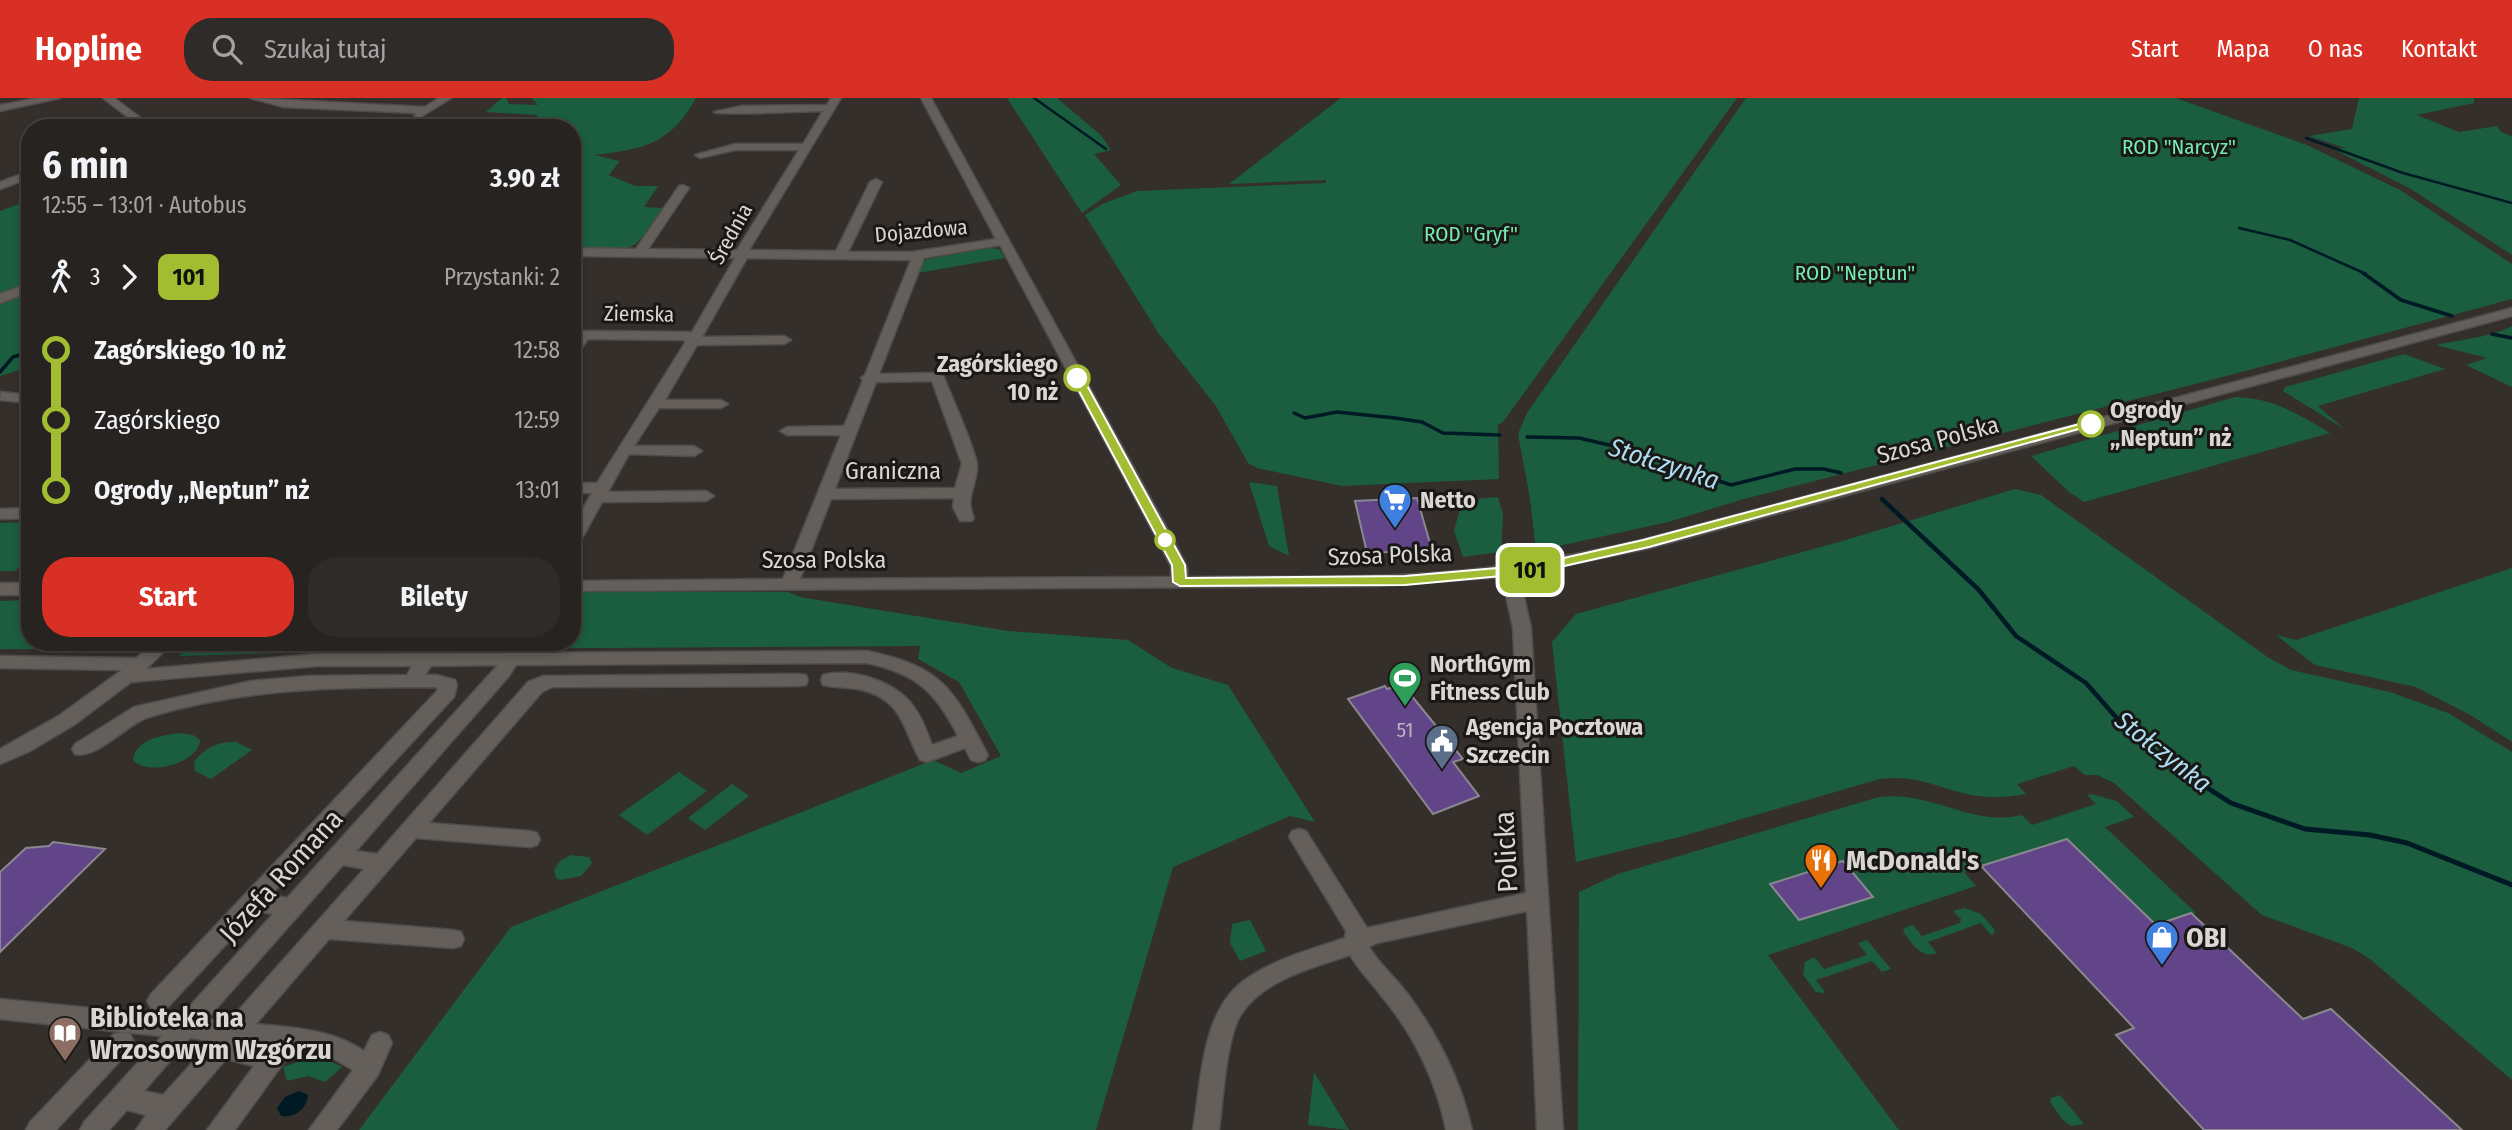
<!DOCTYPE html>
<html lang="pl">
<head>
<meta charset="utf-8">
<style>
	:root { --surface:#272320; --page:#2f2b29; --text:#f1f3f6; --muted:#a4a4a5; --line:#43403e; --accent:#d93025 }
	body { margin:0; font-family:"Fira Sans Condensed",sans-serif; background:var(--page); color:var(--text); height:100vh; display:flex; flex-direction:column; font-size:26px; white-space:nowrap }
	* { box-sizing:border-box; margin:0 }
	p { font-size:23px; color:var(--muted) }
	.icon { flex:none; width:38px; height:38px; fill:none; stroke:currentColor; stroke-width:2; stroke-linecap:round; stroke-linejoin:round }
	.map { position:relative; flex:1; overflow:hidden }
	.details { position:absolute; left:21px; top:21px; width:560px; height:532px; display:flex; flex-direction:column; background:var(--surface); border-radius:28px; box-shadow:0 4px 10px #0003,0 0 0 2px var(--line) }
	.details>* { flex:none }
	.badge { padding:0 14px; border-radius:10px; font-size:24px; line-height:46px }
	.map>.badge { position:absolute; translate:-50% -50%; box-shadow:0 0 0 4px #fff }
	.legs { display:flex; align-items:center; gap:10px; height:77px; padding:0 21px; font-size:23px }
	.legs p { margin-inline-start:auto }
	.overview { display:flex; align-items:center; justify-content:space-between; height:119px; padding:0 21px }
	h1 { font-size:38px; font-weight:700; line-height:52px }
	.primary-button { display:flex; gap:14px; margin-top:auto; padding:14px 21px }
	.primary-button a { flex:1; height:80px; border-radius:28px; background:var(--accent); color:#fff; font-size:28px; font-weight:700; line-height:80px; text-align:center }
	.primary-button a+a { background:var(--page); color:var(--text) }
	ul { padding:0 21px; list-style:none }
	li { display:flex; align-items:center; gap:24px; height:70px; font-size:26px }
	li i { display:grid; place-items:center; width:10px; height:100%; margin:0 9px; background:currentColor }
	li i::after { content:''; width:18px; height:18px; margin:-9px; border:5px solid; border-radius:50%; background:var(--surface) }
	li p { margin-inline-start:auto }
	li:first-child i { background:linear-gradient(#0000 50%,currentColor 0) }
	li:last-child i { background:linear-gradient(currentColor 50%,#0000 0) }
	header { display:flex; align-items:center; gap:42px; box-sizing:border-box; height:98px; padding:0 35px; background:var(--accent); color:#fff }
	header strong { font-size:33px }
	nav { display:flex; gap:38px; margin-inline-start:auto; font-size:24px }
	.search { width:490px; height:63px; background:var(--page); display:flex; align-items:center; gap:18px; box-sizing:border-box; padding:0 24px; border-radius:28px; color:var(--muted); font-size:26px }
	.map>svg:first-child { display:block }
</style>
</head>
<body>
<header>
<strong>Hopline</strong>
<div class="search"><svg class="icon" aria-label="search" viewBox="0 0 24 24"><circle cx="10" cy="10" r="6"/><path d="M15 15l6 6"/></svg>Szukaj tutaj</div>
<nav><a>Start</a><a>Mapa</a><a>O nas</a><a>Kontakt</a></nav>
</header>
<div class="map">
<svg width="2512" height="1032" viewBox="0 0 2512 1032">
	<rect width="100%" height="100%" fill="#342f2b"/>
	<g fill="#1b5d3f">
		<path d="M 502,0 L 506,0 L 509,6 L 538,7 L 532,0 L 696,0 C 670,47 643,51 594,57 L 620,63 L 609,77 L 635,88 L 658,88 L 644,109 L 664,110 C 629,161 632,153 572,150 L 572,30 L 524,30 L 538,17 L 486,14 Z"/>
		<path d="M 1007,0 L 1057,0 L 1101,37 L 1111,52 L 1094,56 L 1121,87 L 1082,115 Z"/>
		<path d="M 1341,0 L 1737,0 L 1503,324 L 1498,327 L 1499,381 L 1342,388 L 1257,370 L 1248,365 L 1216,308 L 1159,236 L 1085,117 L 1102,106 L 1137,93 L 1326,85 L 1326,82 L 1229,86 Z"/>
		<path d="M 1746,0 L 2176,0 L 2307,47 L 2400,92 L 2512,166 L 2512,201 L 2238,275 L 1744,401 L 1668,424 L 1536,453 L 1530,400 L 1518,336 L 1527,315 Z"/>
		<path d="M 2359,0 L 2474,0 L 2474,5 L 2417,17 L 2459,34 L 2497,28 L 2501,34 L 2512,38 L 2512,157 L 2411,91 L 2333,51 L 2345,50 L 2309,38 L 2352,31 Z"/>
		<path d="M 30,102 L 30,184 L 0,195 L 0,113 Z"/>
		<path d="M 989,150 L 999,151 L 1005,160 L 917,175 L 923,164 L 928,161 Z"/>
		<path d="M 30,195 L 30,269 L 0,278 L 0,206 Z"/>
		<path d="M 2512,228 L 2512,289 L 2466,267 L 2487,260 L 2436,247 C 2462,241 2489,240 2512,228 Z"/>
		<path d="M 2404,256 L 2445,271 L 2318,308 L 2344,331 L 2283,293 L 2285,289 Z"/>
		<path d="M 2235,299 C 2274,300 2298,316 2330,335 L 2084,404 L 2069,394 L 2031,358 Z"/>
		<path d="M 1249,384 L 1277,388 L 1289,458 L 1269,448 Z"/>
		<path d="M 2015,391 L 2041,397 L 2269,560 L 2291,572 L 2390,594 L 2448,615 L 2512,654 L 2512,982 L 2370,861 L 2352,850 L 2262,817 L 2114,685 L 2097,677 L 2085,677 L 2074,668 L 2017,686 L 2026,696 C 2010,699 1993,700 1977,698 C 1941,692 1919,676 1880,681 L 1683,738 L 1576,764 L 1552,544 L 1576,516 L 1839,444 Z"/>
		<path d="M 1498,399 L 1503,417 L 1501,454 L 1463,459 L 1454,433 L 1460,410 L 1476,401 Z"/>
		<path d="M 30,424 L 30,458 L 15,473 L 0,473 L 0,425 Z"/>
		<path d="M 2512,470 L 2512,644 L 2472,618 L 2416,589 L 2315,567 L 2276,537 L 2296,542 Z"/>
		<path d="M 572,494 L 788,494 L 800,499 L 1008,533 L 1128,542 L 1172,570 L 1228,587 L 1315,724 L 1290,718 L 1173,769 L 1096,1032 L 359,1032 L 511,829 L 933,662 L 961,675 L 1001,658 L 959,584 L 918,561 L 920,548 L 414,551 L 179,558 L 195,544 L 572,544 Z"/>
		<path d="M 30,502 L 30,544 L 148,544 L 139,552 L 0,551 L 0,503 Z"/>
		<path d="M 179,635 L 193,637 L 200,642 C 199,665 148,679 133,662 C 135,642 162,637 179,635 Z"/>
		<path d="M 236,644 L 252,652 L 211,681 L 195,673 L 194,664 C 203,650 219,643 236,644 Z"/>
		<path d="M 679,674 L 707,693 L 647,737 L 619,717 Z"/>
		<path d="M 732,686 L 749,698 L 705,732 L 688,720 Z"/>
		<path d="M 2091,696 L 2117,703 L 2134,719 L 2105,729 L 2196,815 L 2156,827 L 2067,741 L 1964,774 L 1976,788 L 1768,857 L 1899,1032 L 1578,1032 L 1579,794 L 1618,776 L 1879,699 C 1934,693 1970,729 2022,717 L 2032,727 L 2096,706 L 2087,697 Z"/>
		<path d="M 571,757 L 589,759 L 592,765 L 581,778 L 560,782 L 556,780 L 554,772 L 560,763 Z"/>
		<path d="M 1965,810 L 1981,816 L 1995,832 L 1994,836 L 1991,837 L 1981,825 L 1928,844 L 1937,855 C 1921,861 1911,845 1903,833 L 1904,830 L 1913,827 L 1922,838 L 1960,825 L 1961,821 L 1953,813 Z"/>
		<path d="M 1250,822 L 1266,853 L 1240,863 L 1230,845 L 1232,826 Z"/>
		<path d="M 1867,842 L 1891,871 L 1882,874 L 1872,863 L 1816,882 L 1825,894 L 1823,895 L 1816,894 L 1803,877 L 1805,864 L 1814,859 L 1824,871 L 1867,857 L 1858,845 Z"/>
		<path d="M 323,960 L 342,969 L 325,984 L 308,978 L 287,983 L 283,969 L 303,962 Z"/>
		<path d="M 1314,974 L 1349,1032 L 1308,1027 Z"/>
		<path d="M 2060,997 L 2084,1026 L 2071,1028 L 2063,1022 L 2050,1004 L 2051,1000 Z"/>
	</g>
	<path fill="#001a25" d="M 299,993 L 308,997 C 307,1011 294,1020 281,1018 L 277,1010 L 285,999 Z"/>
	<g fill="none" stroke-linecap="round" stroke-linejoin="round">
		<g stroke="#001a25" stroke-width="2.5">
			<path d="M 1034,0 L 1106,51"/>
			<path d="M 2306,40 L 2403,75 L 2512,105"/>
			<path d="M 2239,130 L 2290,142 L 2366,176"/>
		</g>
		<g stroke="#001a25" stroke-width="3.5">
			<path d="M 2363,175 L 2401,202 L 2452,218"/>
			<path d="M 2492,236 L 2512,240"/>
			<path d="M 0,274 L 13,259 L 30,254"/>
			<path d="M 1294,315 L 1305,320 L 1337,314 L 1395,320 L 1422,324 L 1443,335 L 1500,337"/>
			<path d="M 1527,339 L 1579,340 L 1622,350 L 1731,387 L 1795,371 L 1824,371 L 1841,375"/>
		</g>
		<path stroke="#001a25" stroke-width="4.5" d="M 1882,401 L 1979,492 L 2016,538 L 2086,585 L 2121,625 L 2168,665 L 2190,679"/>
		<path stroke="#001a25" stroke-width="5" d="M 2187,677 L 2231,705 L 2305,731 L 2370,737 L 2407,745 L 2512,787"/>
	</g>
	<g fill="#614588" stroke="#8a888f" stroke-width="2">
		<path d="M 1417,400 L 1432,452 L 1367,455 L 1355,403 Z"/>
		<path d="M 1402,586 L 1463,661 L 1453,664 L 1479,698 L 1433,716 L 1348,601 L 1385,588 L 1387,591 Z"/>
		<path d="M 2067,741 L 2156,827 L 2191,815 L 2303,921 L 2331,911 L 2462,1032 L 2204,1032 L 2116,937 L 2134,930 L 1981,768 Z"/>
		<path d="M 53,744 L 105,751 L 0,854 L 0,774 L 26,750 L 49,748 Z"/>
		<path d="M 1843,763 L 1873,799 L 1799,822 L 1770,786 Z"/>
	</g>
	<g fill="none" stroke-linecap="round" stroke-linejoin="round">
		<defs>
			<g id="minor">
				<path d="M 39,0 L 60,0 L 0,13 L 0,7 Z"/>
				<path d="M 103,0 L 114,0 L 154,30 L 142,30 Z"/>
				<path d="M 250,0 L 425,9 L 439,0 L 451,0 L 419,20 L 414,17 L 416,15 L 284,9 Z"/>
				<path d="M 831,0 L 841,0 L 749,152 L 836,153 L 870,84 L 876,81 L 882,84 L 848,154 L 912,154 L 996,141 L 921,0 L 931,0 L 1174,443 L 1187,469 L 1188,479 C 1274,478 1360,481 1446,474 C 1512,469 1577,457 1642,442 L 2512,210 L 2512,218 L 1650,450 L 1519,477 L 1531,530 L 1563,1032 L 1537,1032 L 1527,813 L 1377,845 L 1369,849 C 1380,867 1395,879 1407,895 C 1437,935 1461,983 1472,1032 L 1446,1032 C 1437,985 1414,937 1383,900 C 1372,885 1360,874 1350,857 C 1313,870 1265,881 1242,915 C 1226,938 1223,1003 1219,1032 L 1193,1032 C 1202,981 1201,909 1249,879 C 1278,860 1312,851 1345,840 L 1346,833 L 1289,739 L 1292,733 L 1299,731 L 1306,733 L 1367,830 L 1526,795 L 1513,530 L 1502,479 L 1376,488 L 572,493 L 572,483 L 783,481 L 841,337 L 787,337 L 780,333 L 787,329 L 844,328 L 863,282 L 861,280 L 865,277 L 911,162 L 747,160 L 702,239 L 784,238 L 791,242 L 784,246 L 697,247 L 665,302 L 721,302 L 728,306 L 721,310 L 659,310 L 634,348 L 694,348 L 702,353 L 694,358 L 629,356 L 608,394 L 706,393 L 714,398 L 706,403 L 602,404 L 580,444 L 572,449 L 572,429 L 592,395 L 572,395 L 572,385 L 597,385 L 685,245 L 685,242 L 588,241 L 577,256 L 572,257 C 572,247 572,236 584,233 L 692,234 L 735,160 L 572,158 L 572,150 L 636,151 L 679,88 L 683,87 L 689,90 L 648,151 L 737,152 L 799,52 L 735,52 L 700,60 L 695,57 L 735,46 L 803,46 L 823,13 C 807,13 720,18 714,14 L 741,8 L 827,7 ZM 1000,147 L 1158,443 L 1171,469 L 1171,479 L 800,481 L 831,401 L 954,400 L 953,409 L 960,423 L 972,423 L 974,420 C 964,399 978,387 977,367 C 977,355 950,295 944,279 L 937,275 L 879,276 L 924,160 ZM 932,283 L 962,366 L 955,390 L 835,391 L 876,284 Z"/>
				<path d="M 402,23 L 468,27 L 473,30 L 398,28 L 397,26 Z"/>
				<path d="M 30,73 L 30,80 L 0,91 L 0,84 Z"/>
				<path d="M 30,185 L 30,194 L 0,205 L 0,196 Z"/>
				<path d="M 1,294 L 30,297 L 30,305 L 0,302 Z"/>
				<path d="M 30,410 L 30,420 L 0,421 L 0,411 Z"/>
				<rect x="0" y="485" width="30" height="12"/>
				<path d="M 154,544 L 174,544 L 146,571 L 317,556 L 867,553 C 944,569 953,591 988,657 L 985,662 L 978,664 L 971,662 L 965,650 L 927,664 L 920,662 C 903,631 903,602 862,592 C 850,589 836,590 823,587 L 821,582 L 823,577 C 852,569 896,584 913,608 C 922,619 927,634 932,647 L 958,638 C 935,593 917,576 867,565 L 516,567 L 509,578 L 356,753 L 377,756 L 528,584 L 543,578 L 799,576 L 806,577 L 808,582 L 806,587 L 799,588 L 552,589 L 542,594 L 429,725 L 530,733 L 537,735 L 540,741 L 537,747 L 530,749 L 416,740 L 344,823 L 453,832 L 461,834 L 464,841 L 461,848 L 453,850 L 329,841 L 256,926 C 295,930 331,931 364,953 L 372,937 L 380,934 L 388,937 L 392,945 L 378,977 L 337,1032 L 309,1032 L 353,972 L 324,955 L 259,947 L 277,952 L 284,964 L 235,1032 L 207,1032 L 254,968 L 226,961 L 165,1032 L 136,1032 L 146,1017 L 127,1012 L 109,1032 L 80,1032 L 84,1024 L 162,938 L 123,934 L 130,936 L 134,944 L 130,952 L 56,1032 L 26,1032 L 30,1024 L 114,936 L 122,934 L 0,921 L 0,901 L 180,919 L 273,816 L 257,813 L 167,910 L 159,913 L 151,910 L 147,903 L 151,896 L 438,592 L 436,589 C 339,589 243,590 149,619 C 128,625 96,662 75,656 L 72,651 L 75,646 L 134,609 L 251,583 L 309,578 L 407,577 L 412,568 L 317,568 L 131,584 L 74,627 L 30,653 L 0,666 L 0,651 L 60,617 L 122,572 L 0,570 L 0,558 L 136,560 ZM 498,567 L 287,800 L 271,797 L 454,599 L 457,587 L 455,582 L 437,577 L 425,577 L 431,568 ZM 343,767 L 364,771 L 229,923 L 207,921 ZM 190,940 L 212,943 L 163,997 L 144,993 Z"/>
			</g>
		</defs>
		<use href="#minor" stroke="#504c49" stroke-width="3"/>
		<use href="#minor" fill="#645f5a" fill-rule="evenodd"/>
	</g>
	<path fill="#a2bd31" stroke="#fff" stroke-width="2" d="M 1077,276 L 1083,280 L 1185,467 L 1186,480 L 1405,478 L 1533,467 L 1643,442 L 2087,324 L 2097,326 L 1649,449 L 1533,475 L 1405,487 L 1180,488 L 1173,484 L 1172,467 L 1072,280 Z"/>
	<defs>
		<symbol id="supermarket-pin" viewBox="-11 -11 22 30"><path d="M0 17L-7.5 6A9.5 9.5 0 1 1 7.5 6Z" fill="#3f7fe0" stroke="#1a1816"/><path d="M-6-5.5h2.5l.6 2H6L4.5 2H-2.5L-4.4-4H-6ZM-1.5 3.2a1.3 1.3 0 1 0 .1 0ZM3 3.2a1.3 1.3 0 1 0 .1 0Z" fill="#fff"/></symbol>
		<symbol id="stadium-pin" viewBox="-11 -11 22 30"><path d="M0 17L-7.5 6A9.5 9.5 0 1 1 7.5 6Z" fill="#2e9e5b" stroke="#1a1816"/><path d="M0-5a6.5 5 0 1 0 0 10a6.5 5 0 1 0 0-10ZM-3.5-1.8h7v3.6h-7Z" fill="#fff"/></symbol>
		<symbol id="civic-pin" viewBox="-11 -11 22 30"><path d="M0 17L-7.5 6A9.5 9.5 0 1 1 7.5 6Z" fill="#5c6f8a" stroke="#1a1816"/><path d="M-.6-6.5H3V-4.5H.6V-3L4-1V1h2V6H-6V1h2V-1L-.6-3ZM-1.2 2.5V6h2.4V2.5Z" fill="#fff"/></symbol>
		<symbol id="restaurant-pin" viewBox="-11 -11 22 30"><path d="M0 17L-7.5 6A9.5 9.5 0 1 1 7.5 6Z" fill="#e8710a" stroke="#1a1816"/><path d="M-5-6h1v4h1v-4h1v4h1v-4h1v5L-1.5 .5V6h-2V.5L-5-1ZM5-6V6H3V1.5H1.5Q1.5-4 5-6Z" fill="#fff"/></symbol>
		<symbol id="shop-pin" viewBox="-11 -11 22 30"><path d="M0 17L-7.5 6A9.5 9.5 0 1 1 7.5 6Z" fill="#3f7fe0" stroke="#1a1816"/><path d="M-5-2.5h2.3a2.7 3.5 0 0 1 5.4 0H5L5.5 6h-11ZM-1.5-2.5h3a1.5 2.3 0 0 0-3 0Z" fill="#fff"/></symbol>
		<symbol id="library-pin" viewBox="-11 -11 22 30"><path d="M0 17L-7.5 6A9.5 9.5 0 1 1 7.5 6Z" fill="#8d6e63" stroke="#1a1816"/><path d="M-6-4Q-3-5.5-.7-3.5V5Q-3 3-6 4ZM6-4Q3-5.5 .7-3.5V5Q3 3 6 4Z" fill="#fff"/></symbol>
	</defs>
	<g fill-rule="evenodd">
		<use href="#supermarket-pin" x="1376" y="383" width="38" height="52"/>
		<use href="#stadium-pin" x="1386" y="561" width="38" height="52"/>
		<use href="#civic-pin" x="1423" y="624" width="38" height="52"/>
		<use href="#restaurant-pin" x="1802" y="743" width="38" height="52"/>
		<use href="#shop-pin" x="2143" y="820" width="38" height="52"/>
		<use href="#library-pin" x="46" y="916" width="38" height="52"/>
	</g>
	<g fill="#fff" stroke="#a2bd31" stroke-width="3.5">
		<circle cx="1077" cy="280" r="12"/>
		<circle cx="2091" cy="326" r="12"/>
		<circle cx="1165" cy="442" r="9"/>
	</g>
	<g text-anchor="middle" dominant-baseline="central" stroke-width="6" stroke-linejoin="round" paint-order="stroke">
		<g font-size="21" fill="#75edb1" stroke="#1a1816">
			<text x="2179" y="49">ROD "Narcyz"</text>
			<text x="1471" y="136">ROD "Gryf"</text>
			<text x="1855" y="175">ROD "Neptun"</text>
		</g>
		<g font-size="21" fill="#d9d6d3" stroke="#1a1816">
			<text transform="translate(921 133) rotate(-5)">Dojazdowa</text>
			<text transform="translate(731 136) rotate(-61)">Średnia</text>
			<text transform="translate(639 216) rotate(1)">Ziemska</text>
		</g>
		<g font-size="21" fill="#bbb2c0">
			<text x="1405" y="632">51</text>
		</g>
		<g font-size="24" font-weight="bold" fill="#d9d6d3" stroke="#1a1816" text-anchor="end">
			<text x="1058" y="266">Zagórskiego<tspan x="1058" dy="28">10 nż</tspan></text>
			<text x="2110" y="312" text-anchor="start">Ogrody<tspan x="2110" dy="28">„Neptun” nż</tspan></text>
		</g>
		<g font-size="24" fill="#d9d6d3" stroke="#1a1816">
			<text transform="translate(1938 342) rotate(-15)">Szosa Polska</text>
			<text x="893" y="373">Graniczna</text>
			<text transform="translate(1390 457) rotate(-2)">Szosa Polska</text>
			<text x="824" y="462">Szosa Polska</text>
		</g>
		<g font-size="24" font-weight="bold" fill="#d9d6d3" stroke="#1a1816" text-anchor="start">
			<text x="1420" y="402">Netto</text>
			<text x="1430" y="566">NorthGym<tspan x="1430" dy="28">Fitness Club</tspan></text>
			<text x="1466" y="629">Agencja Pocztowa<tspan x="1466" dy="28">Szczecin</tspan></text>
		</g>
		<g font-size="26" font-style="italic" fill="#afdef2" stroke="#1a1816">
			<text transform="translate(1664 366) rotate(18)">Stołczynka</text>
			<text transform="translate(2163 654) rotate(38)">Stołczynka</text>
		</g>
		<g font-size="28" fill="#d9d6d3" stroke="#1a1816">
			<text transform="translate(1506 754) rotate(-93)">Policka</text>
			<text transform="translate(281 778) rotate(-48)">Józefa Romana</text>
		</g>
		<g font-size="28" font-weight="bold" fill="#d9d6d3" stroke="#1a1816" text-anchor="start">
			<text x="1846" y="762">McDonald's</text>
			<text x="2186" y="839">OBI</text>
			<text x="90" y="919">Biblioteka na<tspan x="90" dy="32">Wrzosowym Wzgórzu</tspan></text>
		</g>
	</g>
</svg>
<b class="badge" style="left:1530px;top:472px;background:#a2bd31;color:#111">101</b>
<section class="details">
<div class="overview"><div><h1>6 min</h1><p>12:55 – 13:01 · Autobus</p></div><b>3.90 zł</b></div>
<div class="legs"><svg class="icon" aria-label="walk" viewBox="0 0 24 24"><circle cx="13" cy="4" r="2"/><path d="M13 8l-2 6 4 7M11 14l-3 7M7 12l3-4h3l4 4"/></svg>3<svg class="icon" aria-label="forward" viewBox="0 0 24 24"><path d="M9 5l7 7-7 7"/></svg><b class="badge" style="background:#a2bd31;color:#111">101</b><p>Przystanki: 2</p></div>
<ul>
<li><i style="color:#a2bd31"></i><b>Zagórskiego 10 nż</b><p>12:58</p></li>
<li><i style="color:#a2bd31"></i><span>Zagórskiego</span><p>12:59</p></li>
<li><i style="color:#a2bd31"></i><b>Ogrody „Neptun” nż</b><p>13:01</p></li>
</ul>
<div class="primary-button"><a>Start</a><a>Bilety</a></div>
</section>
</div>
</body>
</html>
